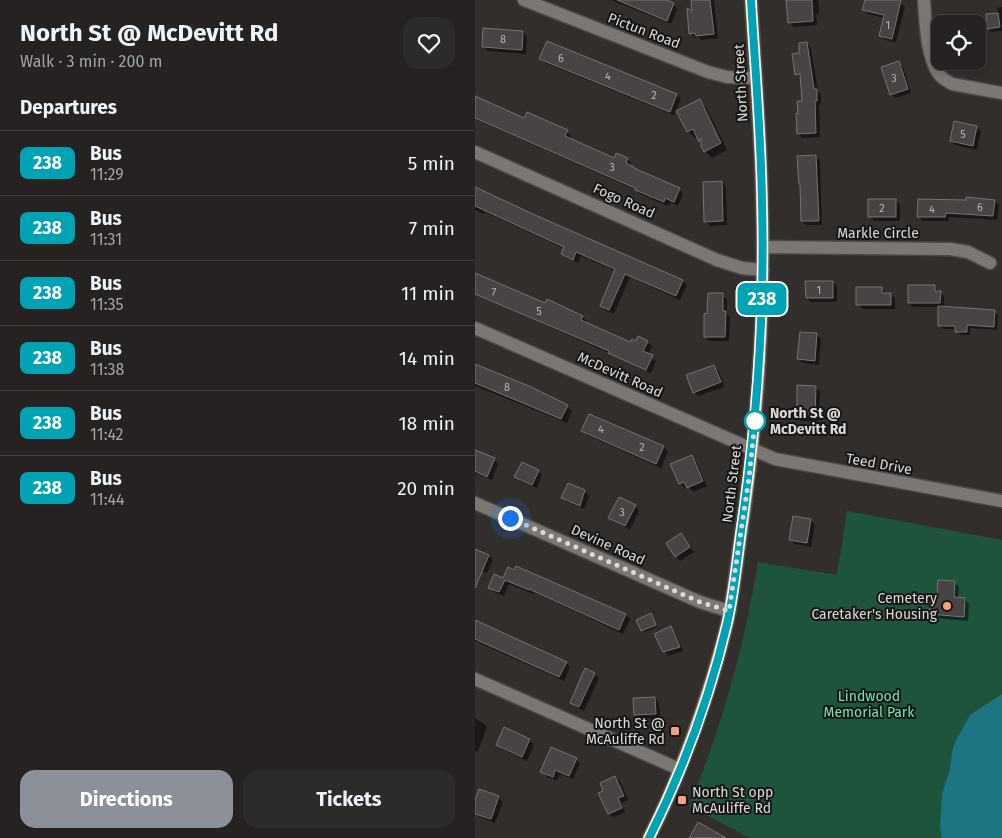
<!DOCTYPE html>
<html lang="en">
<head>
<meta charset="utf-8">
<style>
	:root { --surface:#252221; --page:#2d2a2a; --text:#f1f3f6; --muted:#a3a4a5; --line:#423f3f; --accent:#8c9099 }
	body { margin:0; font-family:"Fira Sans",sans-serif; background:var(--page); color:var(--text); height:100vh; display:flex; flex-direction:column; font-size:19px; white-space:nowrap }
	* { box-sizing:border-box; margin:0 }
	p { font-size:16px; color:var(--muted) }
	.icon { flex:none; width:28px; height:28px; fill:none; stroke:currentColor; stroke-width:2; stroke-linecap:round; stroke-linejoin:round }
	.map { position:relative; flex:1; overflow:hidden }
	.drawer { display:flex; flex-direction:column; background:var(--surface); width:475px }
	.drawer>* { flex:none }
	.badge { padding:0 10px; border-radius:8px; font-size:18px; line-height:32px }
	.controls { position:absolute; left:456px; top:15px; display:grid; gap:10px }
	.controls a { display:grid; place-items:center; width:55px; height:55px; border-radius:10px; background:var(--surface); box-shadow:0 2px 8px #0003,0 0 0 1px var(--line); font-size:25px }
	.you { position:absolute; width:25px; height:25px; margin:-12px; border:4px solid #fff; border-radius:50%; background:#1a73e8; box-shadow:0 0 0 8px #1a73e833 }
	.map>.badge { position:absolute; translate:-50% -50%; box-shadow:0 0 0 2px #fff }
	h2 { padding:0 20px; font-size:19px; line-height:45px }
	.round { display:grid; place-items:center; flex:none; width:52px; height:52px; border-radius:15px; background:var(--page) }
	.overview { display:flex; align-items:center; justify-content:space-between; height:85px; padding:0 20px }
	h1 { font-size:24px; font-weight:700; line-height:38px }
	.primary-button { display:flex; gap:10px; margin-top:auto; padding:10px 20px }
	.primary-button a { flex:1; height:58px; border-radius:15px; background:var(--accent); color:#fff; font-size:20px; font-weight:700; line-height:58px; text-align:center }
	.primary-button a+a { background:var(--page); color:var(--text) }
	ul { padding:0; list-style:none }
	li { display:flex; align-items:center; gap:15px; height:65px; padding:0 20px; border-top:1px solid var(--line) }
	li div { flex:1 }
	li b { display:block; font-size:19px }
	li em { font-style:normal }
	li .badge { min-width:55px; font-weight:700; text-align:center }
	main { display:flex; flex:1; min-height:0 }
	.map>svg:first-child { display:block }
</style>
</head>
<body>
<main>
<section class="drawer">
<div class="overview"><div><h1>North St @ McDevitt Rd</h1><p>Walk · 3 min · 200 m</p></div><a class="round"><svg class="icon" aria-label="heart" viewBox="0 0 24 24"><path d="M12 20l-8-8c-3-5 5-10 8-4 3-6 11-1 8 4z"/></svg></a></div>
<h2>Departures</h2>
<ul>
<li><span class="badge" style="background:#00a3b4;color:#fff">238</span><div><b>Bus</b><p>11:29</p></div><em>5 min</em></li>
<li><span class="badge" style="background:#00a3b4;color:#fff">238</span><div><b>Bus</b><p>11:31</p></div><em>7 min</em></li>
<li><span class="badge" style="background:#00a3b4;color:#fff">238</span><div><b>Bus</b><p>11:35</p></div><em>11 min</em></li>
<li><span class="badge" style="background:#00a3b4;color:#fff">238</span><div><b>Bus</b><p>11:38</p></div><em>14 min</em></li>
<li><span class="badge" style="background:#00a3b4;color:#fff">238</span><div><b>Bus</b><p>11:42</p></div><em>18 min</em></li>
<li><span class="badge" style="background:#00a3b4;color:#fff">238</span><div><b>Bus</b><p>11:44</p></div><em>20 min</em></li>
</ul>
<div class="primary-button"><a>Directions</a><a>Tickets</a></div>
</section>
<div class="map">
<svg width="527" height="838" viewBox="0 0 527 838">
	<rect width="100%" height="100%" fill="#312e2c"/>
	<path fill="#1f543c" d="M 372,511 L 527,540 L 527,838 L 275,838 L 214,806 C 247,726 269,648 283,562 L 362,575 Z"/>
	<path fill="#1d7483" d="M 527,694 L 527,838 L 467,838 L 465,827 L 467,794 L 475,769 L 477,752 L 480,742 L 495,715 Z"/>
	<g fill="#0007">
		<path d="M 136,0 L 188,0 L 198,4 L 202,9 L 196,24 Z"/>
		<path d="M 218,0 L 239,0 L 243,38 L 226,40 L 224,37 L 220,38 L 216,33 L 219,13 Z"/>
		<path d="M 330,0 L 343,0 L 344,14 L 341,14 L 342,25 L 318,27 L 314,22 Z"/>
		<path d="M 391,0 L 416,0 L 425,2 L 430,7 L 421,42 L 410,40 L 405,35 L 409,18 L 393,14 L 389,10 Z"/>
		<path d="M 527,7 L 527,31 L 517,32 L 513,28 L 512,15 L 523,14 L 522,8 Z"/>
		<path d="M 48,32 L 52,37 L 51,54 L 13,51 L 8,46 Z"/>
		<path d="M 332,43 L 336,48 L 343,91 L 346,95 L 346,105 L 344,104 L 345,137 L 327,138 L 323,134 L 324,115 L 329,103 L 326,78 L 321,74 L 326,54 Z"/>
		<path d="M 66,59 L 202,95 L 206,99 L 199,115 L 70,63 Z"/>
		<path d="M 424,63 L 428,67 L 436,93 L 420,98 L 416,94 Z"/>
		<path d="M 0,98 L 50,120 L 92,132 L 96,136 L 95,139 L 140,160 L 152,159 L 156,163 L 155,166 L 204,189 L 208,194 L 203,206 L 195,202 L 193,206 L 165,194 L 161,190 L 0,119 Z"/>
		<path d="M 224,101 L 231,107 L 252,150 L 237,158 L 230,151 L 223,136 L 220,138 L 213,131 Z"/>
		<path d="M 501,127 L 506,131 L 502,150 L 480,145 L 476,141 Z"/>
		<path d="M 340,156 L 345,161 L 347,225 L 331,225 L 327,221 Z"/>
		<path d="M 246,182 L 251,187 L 252,225 L 235,226 L 230,221 Z"/>
		<path d="M 0,188 L 59,216 L 208,281 L 212,285 L 205,300 L 155,277 L 139,314 L 130,310 L 126,306 L 141,271 L 106,256 L 103,263 L 92,258 L 88,254 L 90,249 L 10,212 L 9,214 L 0,210 Z"/>
		<path d="M 421,200 L 425,205 L 425,221 L 399,221 L 394,216 Z"/>
		<path d="M 519,201 L 524,205 L 522,220 L 474,217 L 474,221 L 448,221 L 444,217 Z"/>
		<path d="M 0,275 L 70,305 L 107,317 L 112,321 L 111,324 L 156,344 L 172,342 L 177,346 L 173,355 L 181,361 L 176,373 L 136,354 L 0,294 Z"/>
		<path d="M 357,282 L 362,286 L 362,302 L 336,302 L 332,298 Z"/>
		<path d="M 459,286 L 469,296 L 469,308 L 519,311 L 523,315 L 522,330 L 495,328 L 495,335 L 485,335 L 482,329 L 468,329 L 465,325 L 464,307 L 438,307 L 434,303 Z"/>
		<path d="M 406,288 L 411,294 L 416,294 L 420,299 L 420,309 L 387,309 L 383,304 Z"/>
		<path d="M 247,295 L 252,299 L 252,314 L 255,317 L 254,341 L 234,341 L 230,336 L 234,315 Z"/>
		<path d="M 342,335 L 346,339 L 344,365 L 328,363 L 323,359 Z"/>
		<path d="M 0,365 L 92,406 L 97,411 L 92,423 L 0,386 Z"/>
		<path d="M 239,366 L 244,371 L 249,387 L 223,396 L 219,392 Z"/>
		<path d="M 341,387 L 345,392 L 344,421 L 327,421 L 323,416 Z"/>
		<path d="M 115,415 L 189,447 L 193,452 L 186,468 L 112,435 L 108,431 Z"/>
		<path d="M 0,451 L 19,460 L 23,464 L 17,480 L 0,473 Z"/>
		<path d="M 217,456 L 221,461 L 232,486 L 218,492 L 213,486 L 209,488 L 205,483 Z"/>
		<path d="M 63,471 L 67,475 L 62,488 L 45,481 L 41,477 Z"/>
		<path d="M 93,484 L 110,492 L 114,496 L 109,509 L 92,502 L 87,498 Z"/>
		<path d="M 160,506 L 164,511 L 155,530 L 139,522 L 134,518 Z"/>
		<path d="M 335,520 L 340,525 L 336,547 L 320,544 L 316,540 Z"/>
		<path d="M 206,535 L 219,552 L 205,561 L 201,556 Z"/>
		<path d="M 0,550 L 14,556 L 18,560 L 12,573 L 0,568 Z"/>
		<path d="M 42,567 L 151,615 L 155,619 L 148,634 L 59,592 L 58,594 L 34,584 L 29,596 L 19,592 L 15,588 L 29,580 L 40,572 Z"/>
		<path d="M 480,583 L 484,587 L 483,598 L 490,599 L 494,604 L 493,621 L 460,618 L 456,613 Z"/>
		<path d="M 177,617 L 182,627 L 169,632 L 163,620 Z"/>
		<path d="M 0,622 L 91,663 L 95,667 L 89,681 L 0,641 Z"/>
		<path d="M 196,628 L 200,632 L 208,651 L 193,656 L 189,651 Z"/>
		<path d="M 119,674 L 124,678 L 109,711 L 101,707 L 96,703 Z"/>
		<path d="M 180,698 L 184,703 L 185,718 L 164,719 L 160,715 Z"/>
		<path d="M 0,718 L 12,726 L 3,752 L 0,751 Z"/>
		<path d="M 30,728 L 55,740 L 59,745 L 52,761 L 27,749 L 22,744 Z"/>
		<path d="M 101,759 L 105,763 L 98,779 L 85,774 L 82,781 L 71,776 L 67,772 Z"/>
		<path d="M 140,777 L 145,781 L 153,800 L 146,803 L 150,812 L 138,817 L 134,813 L 130,791 Z"/>
		<path d="M 23,797 L 28,802 L 20,823 L 0,815 L 0,804 Z"/>
	</g>
	<g fill="#484443" stroke="#767270">
		<path d="M 142,0 L 191,0 L 199,3 L 192,21 Z"/>
		<path d="M 216,0 L 235,0 L 239,34 L 221,36 L 220,33 L 214,34 L 212,8 L 217,11 Z"/>
		<path d="M 311,0 L 337,0 L 338,21 L 313,23 Z"/>
		<path d="M 390,0 L 426,0 L 417,39 L 404,36 L 409,15 L 387,10 Z"/>
		<path d="M 523,13 L 525,27 L 512,29 L 511,14 Z"/>
		<path d="M 8,28 L 48,31 L 47,50 L 7,47 Z"/>
		<path d="M 72,41 L 202,94 L 195,112 L 64,59 Z"/>
		<path d="M 332,42 L 339,89 L 342,89 L 342,101 L 340,101 L 341,133 L 322,134 L 321,113 L 323,114 L 322,101 L 327,101 L 325,74 L 320,75 L 317,54 L 324,53 L 324,43 Z"/>
		<path d="M 424,61 L 433,89 L 415,95 L 406,67 Z"/>
		<path d="M 0,96 L 49,118 L 52,112 L 70,120 L 93,130 L 90,136 L 139,158 L 141,153 L 153,158 L 151,163 L 159,167 L 159,168 L 205,188 L 199,202 L 190,198 L 189,202 L 160,190 L 160,188 L 0,118 Z"/>
		<path d="M 225,99 L 246,143 L 229,152 L 226,146 L 226,138 L 224,142 L 218,129 L 212,132 L 201,111 Z"/>
		<path d="M 479,121 L 502,126 L 498,146 L 475,141 Z"/>
		<path d="M 341,155 L 344,221 L 326,221 L 325,184 L 324,184 L 322,156 Z"/>
		<path d="M 247,181 L 248,221 L 229,222 L 228,182 Z"/>
		<path d="M 0,187 L 60,215 L 208,280 L 201,296 L 150,274 L 134,310 L 125,306 L 140,269 L 101,252 L 98,260 L 86,254 L 89,247 L 0,206 Z"/>
		<path d="M 491,197 L 520,200 L 518,216 L 471,213 L 470,217 L 442,217 L 443,199 L 491,200 Z"/>
		<rect x="393" y="199" width="28" height="18"/>
		<path d="M 0,273 L 70,303 L 72,299 L 108,316 L 106,320 L 155,342 L 157,339 L 161,341 L 163,336 L 173,341 L 168,351 L 178,355 L 171,370 L 133,353 L 134,351 L 0,294 Z"/>
		<path d="M 330,281 L 358,281 L 358,298 L 331,298 Z"/>
		<path d="M 433,285 L 460,285 L 460,291 L 466,291 L 465,303 L 433,303 Z"/>
		<path d="M 381,287 L 407,287 L 407,293 L 416,293 L 416,305 L 381,305 Z"/>
		<path d="M 233,293 L 248,293 L 248,311 L 251,311 L 250,337 L 229,337 L 229,314 L 232,313 Z"/>
		<path d="M 463,306 L 520,310 L 519,327 L 492,325 L 492,332 L 480,332 L 480,326 L 463,326 Z"/>
		<path d="M 325,332 L 342,333 L 340,361 L 322,359 Z"/>
		<path d="M 0,364 L 54,386 L 93,405 L 86,419 L 0,383 Z"/>
		<path d="M 239,365 L 246,382 L 218,393 L 211,375 Z"/>
		<path d="M 322,385 L 341,386 L 340,417 L 322,417 Z"/>
		<path d="M 114,414 L 189,446 L 181,464 L 106,431 Z"/>
		<path d="M 0,450 L 20,458 L 12,477 L 0,471 Z"/>
		<path d="M 217,455 L 228,481 L 212,488 L 209,482 L 204,484 L 195,464 Z"/>
		<path d="M 47,462 L 64,470 L 57,485 L 39,477 Z"/>
		<path d="M 93,483 L 110,490 L 105,506 L 86,498 Z"/>
		<path d="M 144,497 L 161,505 L 150,526 L 133,518 Z"/>
		<path d="M 318,516 L 336,519 L 332,543 L 314,540 Z"/>
		<path d="M 206,533 L 215,547 L 200,557 L 191,543 Z"/>
		<path d="M 0,549 L 14,555 L 0,588 Z"/>
		<path d="M 41,566 L 151,614 L 144,630 L 54,589 L 54,590 L 30,580 L 24,592 L 13,588 L 19,574 L 28,578 L 33,567 L 39,570 Z"/>
		<path d="M 463,580 L 480,581 L 479,597 L 490,598 L 489,617 L 454,614 L 456,595 L 462,595 Z"/>
		<path d="M 176,613 L 181,625 L 166,631 L 161,620 Z"/>
		<path d="M 0,620 L 92,662 L 84,677 L 0,639 Z"/>
		<path d="M 196,626 L 205,647 L 188,652 L 179,634 Z"/>
		<path d="M 110,668 L 120,673 L 104,707 L 95,703 Z"/>
		<path d="M 180,697 L 181,714 L 159,715 L 158,698 Z"/>
		<path d="M 29,727 L 55,739 L 47,757 L 21,745 Z"/>
		<path d="M 76,747 L 102,758 L 94,776 L 80,770 L 78,777 L 65,772 Z"/>
		<path d="M 140,776 L 149,796 L 143,798 L 147,808 L 133,814 L 123,793 L 128,791 L 125,783 Z"/>
		<path d="M 4,789 L 24,796 L 16,819 L 0,814 L 0,800 Z"/>
		<path d="M 223,822 L 251,838 L 214,838 Z"/>
	</g>
	<g fill="none" stroke-linecap="round" stroke-linejoin="round">
		<defs>
			<g id="minor">
				<path d="M 49,0 L 233,72 L 252,77 L 281,78"/>
				<path d="M 449,0 C 450,20 452,58 464,74 C 467,79 472,81 477,84 L 527,93"/>
				<path d="M 0,152 L 242,260 L 267,268 L 288,270"/>
				<path d="M 288,247 L 475,249 L 493,252 L 515,263"/>
				<path d="M 0,328 L 300,459 L 527,501"/>
				<path d="M 0,503 L 225,602 L 254,611"/>
				<path d="M 0,679 L 204,769"/>
			</g>
			<path id="major" d="M 174,838 C 206,774 235,694 252,624 C 259,593 262,559 267,527 C 283,419 290,310 287,202 C 286,134 280,67 276,0"/>
		</defs>
		<use href="#minor" stroke="#4c4947" stroke-width="15"/>
		<use href="#major" stroke="#4c4947" stroke-width="15"/>
		<use href="#minor" stroke="#7b7775" stroke-width="12"/>
		<use href="#major" stroke="#c1947a" stroke-width="12"/>
	</g>
	<g fill="none" stroke-linecap="round" stroke-linejoin="round">
		<defs>
			<path id="line" d="M 174,838 C 207,772 235,696 252,624 C 259,594 262,562 266,531 C 282,422 290,312 287,202 C 286,134 280,67 276,0"/>
		</defs>
		<use href="#line" stroke="#fff" stroke-width="11"/>
		<use href="#line" stroke="#00a3b4" stroke-width="8"/>
		<path stroke="#dcdad8" stroke-width="5" stroke-dasharray="0 9" d="M 35,518 L 225,602 L 254,611 L 274,478 L 280,421"/>
	</g>
	<circle fill="#fff" stroke="#00a3b4" stroke-width="2.5" cx="280" cy="421" r="10"/>
	<g fill="#f3a082" stroke="#181615" stroke-width="2">
		<circle cx="472" cy="606" r="5"/>
		<rect x="195" y="726" width="10" height="10" rx="2.5"/>
		<rect x="202" y="795" width="10" height="10" rx="2.5"/>
	</g>
	<g text-anchor="middle" dominant-baseline="central" stroke-width="4" stroke-linejoin="round" paint-order="stroke">
		<g font-size="11" fill="#b7b4b3">
			<text x="413" y="25">1</text>
			<text x="28" y="39">8</text>
			<text x="86" y="58">6</text>
			<text x="133" y="76">4</text>
			<text x="419" y="78">3</text>
			<text x="179" y="95">2</text>
			<text x="488" y="134">5</text>
			<text x="137" y="167">3</text>
			<text x="505" y="207">6</text>
			<text x="407" y="208">2</text>
			<text x="457" y="209">4</text>
			<text x="344" y="290">1</text>
			<text x="19" y="292">7</text>
			<text x="64" y="311">5</text>
			<text x="32" y="387">8</text>
			<text x="126" y="429">4</text>
			<text x="167" y="447">2</text>
			<text x="147" y="512">3</text>
		</g>
		<g font-size="14" fill="#dcdad8" stroke="#181615">
			<text transform="translate(169 31) rotate(21)">Pictun Road</text>
			<text transform="translate(266 83) rotate(-93)">North Street</text>
			<text transform="translate(149 201) rotate(24)">Fogo Road</text>
			<text x="403" y="233">Markle Circle</text>
			<text transform="translate(145 375) rotate(24)">McDevitt Road</text>
			<text transform="translate(404 464) rotate(10)">Teed Drive</text>
			<text transform="translate(257 484) rotate(-83)">North Street</text>
			<text transform="translate(133 545) rotate(24)">Devine Road</text>
		</g>
		<g font-size="14" font-weight="bold" fill="#dcdad8" stroke="#181615" text-anchor="start">
			<text x="295" y="413">North St @<tspan x="295" dy="16">McDevitt Rd</tspan></text>
		</g>
		<g font-size="14" fill="#dcdad8" stroke="#181615" text-anchor="end">
			<text x="462" y="598">Cemetery<tspan x="462" dy="16">Caretaker's Housing</tspan></text>
			<text x="190" y="723">North St @<tspan x="190" dy="16">McAuliffe Rd</tspan></text>
			<text x="217" y="792" text-anchor="start">North St opp<tspan x="217" dy="16">McAuliffe Rd</tspan></text>
		</g>
		<g font-size="14" fill="#72e6b1" stroke="#181615">
			<text x="394" y="696">Lindwood<tspan x="394" dy="16">Memorial Park</tspan></text>
		</g>
	</g>
</svg>
<div class="controls">
<a><svg class="icon" aria-label="locate" viewBox="0 0 24 24"><circle cx="12" cy="12" r="6"/><path d="M12 2v4M12 18v4M2 12h4M18 12h4"/></svg></a>
</div>
<div class="you" style="left:35px;top:518px"></div>
<b class="badge" style="left:287px;top:299px;background:#00a3b4;color:#fff">238</b>
</div>
</main>
</body>
</html>
